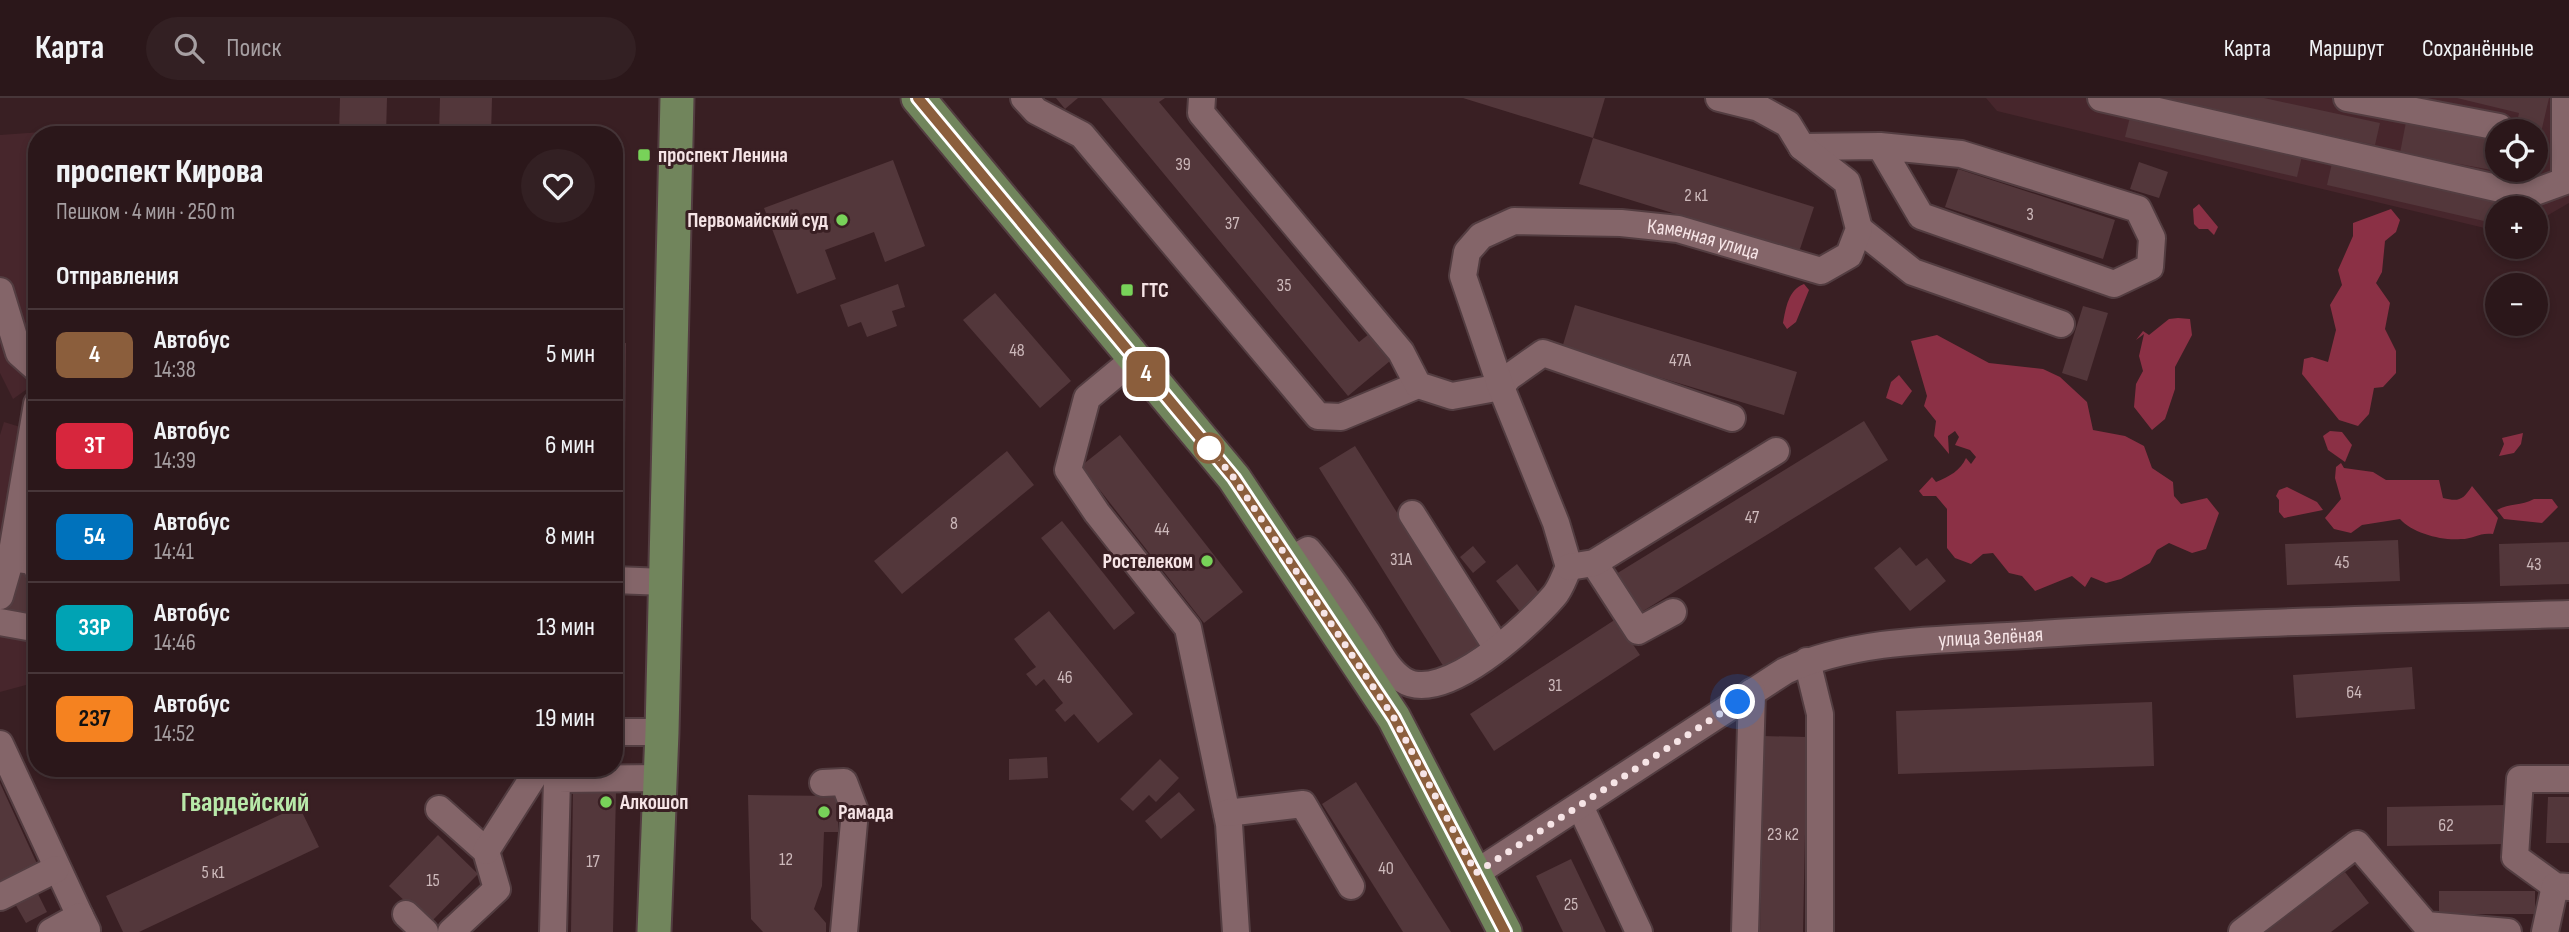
<!DOCTYPE html>
<html lang="ru">
<head>
<meta charset="utf-8">
<style>
	:root { --surface:#2b171a; --page:#332023; --text:#f1f3f6; --muted:#a69fa2; --line:#473639 }
	body { margin:0; font-family:"Sofia Sans Condensed",sans-serif; background:var(--page); color:var(--text); height:100vh; display:flex; flex-direction:column; font-size:26px; white-space:nowrap }
	* { box-sizing:border-box; margin:0 }
	p { font-size:23px; color:var(--muted) }
	.icon { flex:none; width:38px; height:38px; fill:none; stroke:currentColor; stroke-width:2; stroke-linecap:round; stroke-linejoin:round }
	.map { position:relative; flex:1; overflow:hidden }
	.drawer { position:absolute; left:28px; top:28px; width:595px; height:651px; display:flex; flex-direction:column; background:var(--surface); border-radius:28px; box-shadow:0 4px 10px #0003,0 0 0 2px var(--line) }
	.drawer>* { flex:none }
	.badge { padding:0 14px; border-radius:10px; font-size:24px; line-height:46px }
	.fabs { position:absolute; left:2485px; top:21px; display:grid; gap:14px }
	.fabs a { display:grid; place-items:center; width:63px; height:63px; border-radius:50%; background:var(--surface); box-shadow:0 4px 10px #0003,0 0 0 2px var(--line); font-size:35px }
	.you { position:absolute; width:35px; height:35px; margin:-18px; border:5px solid #fff; border-radius:50%; background:#1a73e8; box-shadow:0 0 0 10px #1a73e833 }
	.map>.badge { position:absolute; translate:-50% -50%; box-shadow:0 0 0 4px #fff }
	h2 { padding:0 28px; font-size:26px; line-height:63px }
	.round { display:grid; place-items:center; flex:none; width:74px; height:74px; border-radius:37px; background:var(--page) }
	.summary { display:flex; align-items:center; justify-content:space-between; height:119px; padding:0 28px }
	h1 { font-size:33px; font-weight:800; line-height:52px }
	ul { padding:0; list-style:none }
	li { display:flex; align-items:center; gap:21px; height:91px; padding:0 28px; border-top:2px solid var(--line) }
	li div { flex:1 }
	li b { display:block; font-size:26px }
	li em { font-style:normal }
	li .badge { min-width:77px; font-weight:700; text-align:center }
	header { display:flex; align-items:center; gap:42px; box-sizing:border-box; height:98px; padding:0 35px; background:var(--surface); border-bottom:2px solid var(--line) }
	header strong { font-size:33px }
	nav { display:flex; gap:38px; margin-inline-start:auto; font-size:24px }
	.search { width:490px; height:63px; background:var(--page); display:flex; align-items:center; gap:18px; box-sizing:border-box; padding:0 24px; border-radius:38px; color:var(--muted); font-size:26px }
	.map>svg:first-child { display:block }
</style>
</head>
<body>
<header>
<strong>Карта</strong>
<div class="search"><svg class="icon" aria-label="search" viewBox="0 0 24 24"><circle cx="10" cy="10" r="6"/><path d="M15 15l6 6"/></svg>Поиск</div>
<nav><a>Карта</a><a>Маршрут</a><a>Сохранённые</a></nav>
</header>
<div class="map">
<svg width="2569" height="834" viewBox="0 0 2569 834">
	<rect width="100%" height="100%" fill="#391f23"/>
	<g fill="#47262c" fill-rule="evenodd">
		<path d="M 1986,0 L 2569,0 L 2569,105 L 2536,124 L 2536,110 L 2497,110 L 2497,133 L 1997,13 ZM 2497,33 L 2536,33 L 2536,72 L 2497,72 Z"/>
		<path d="M 42,34 L 44,37 L 37,37 L 37,284 L 13,301 L 0,275 L 0,37 Z"/>
		<path d="M 4,324 L 37,334 L 37,584 L 0,594 L 0,337 Z"/>
	</g>
	<g fill="#8b3045">
		<path d="M 2199,106 L 2218,129 L 2214,137 L 2208,131 L 2199,131 L 2194,126 L 2193,111 Z"/>
		<path d="M 2391,111 L 2400,122 L 2396,134 L 2385,143 L 2382,174 L 2376,185 L 2390,205 L 2385,231 L 2396,253 L 2396,275 L 2383,289 L 2374,290 L 2369,316 L 2358,328 L 2339,322 L 2302,276 L 2304,261 L 2312,259 L 2328,264 L 2336,232 L 2330,207 L 2342,187 L 2338,172 L 2353,138 L 2353,125 Z"/>
		<path d="M 1804,186 L 1809,192 L 1796,224 L 1787,231 L 1783,225 C 1786,210 1788,192 1804,186 Z"/>
		<path d="M 2178,220 L 2190,221 L 2192,237 L 2175,269 L 2175,291 L 2165,321 L 2152,332 L 2134,309 L 2136,286 L 2143,273 L 2139,258 L 2144,236 L 2136,242 L 2143,233 L 2149,237 L 2169,221 Z"/>
		<path d="M 1937,237 L 1989,265 L 2043,271 L 2060,279 L 2087,304 L 2093,332 L 2125,338 L 2144,348 L 2152,370 L 2173,384 L 2174,398 L 2181,406 L 2207,400 L 2219,415 L 2206,451 L 2192,455 L 2169,445 L 2157,452 L 2150,465 L 2121,481 L 2106,485 L 2091,479 L 2085,489 L 2072,478 L 2035,493 L 2022,478 L 2009,475 L 1993,455 L 1983,456 L 1971,466 L 1955,460 L 1947,450 L 1947,411 L 1936,398 L 1923,398 L 1919,393 L 1932,379 L 1936,384 C 1949,379 1961,372 1966,360 L 1971,366 L 1976,359 L 1970,352 L 1955,347 L 1959,339 L 1955,333 L 1948,338 L 1949,356 L 1934,338 L 1936,323 L 1924,308 L 1927,298 L 1911,243 Z"/>
		<path d="M 1899,277 L 1912,293 L 1902,307 L 1886,300 L 1891,284 Z"/>
		<path d="M 2330,333 L 2342,334 L 2352,347 L 2345,364 L 2328,352 L 2323,338 Z"/>
		<path d="M 2523,335 L 2521,346 L 2514,355 L 2499,358 L 2504,346 L 2502,340 Z"/>
		<path d="M 2341,365 L 2344,370 L 2373,374 L 2386,382 L 2439,382 L 2443,400 C 2459,404 2463,402 2472,388 L 2498,420 L 2493,436 C 2480,434 2473,441 2461,441 C 2442,443 2412,435 2400,421 L 2362,427 L 2351,435 L 2334,431 L 2325,420 L 2341,401 L 2335,380 L 2336,369 Z"/>
		<path d="M 2287,389 L 2317,404 L 2323,412 L 2284,420 L 2279,414 L 2279,402 L 2276,398 L 2279,392 Z"/>
		<path d="M 2534,401 L 2552,401 L 2558,409 L 2542,425 L 2504,421 L 2497,412 C 2510,405 2521,408 2534,401 Z"/>
	</g>
	<g fill="#53373b">
		<path d="M 340,0 L 387,0 L 386,37 L 339,37 Z"/>
		<path d="M 440,0 L 492,0 L 491,37 L 439,37 Z"/>
		<path d="M 1056,0 L 1078,0 L 1065,11 Z"/>
		<path d="M 1101,0 L 1165,0 L 1159,4 L 1359,244 L 1374,232 L 1396,258 L 1348,298 Z"/>
		<path d="M 1463,0 L 1605,0 L 1593,40 Z"/>
		<path d="M 2156,0 L 2264,0 L 2380,25 L 2375,47 Z"/>
		<path d="M 2457,0 L 2549,0 L 2537,52 L 2536,33 L 2515,33 L 2519,15 Z"/>
		<path d="M 2130,19 L 2302,58 L 2297,79 L 2125,39 Z"/>
		<path d="M 2406,24 L 2497,41 L 2497,73 L 2400,55 Z"/>
		<path d="M 79,31 L 110,33 L 110,37 L 78,37 Z"/>
		<path d="M 190,31 L 239,32 L 239,37 L 190,37 Z"/>
		<path d="M 1593,40 L 1814,109 L 1799,154 L 1579,86 Z"/>
		<path d="M 2536,61 L 2542,62 L 2540,79 L 2500,73 L 2536,72 Z"/>
		<path d="M 893,62 L 925,148 L 885,164 L 874,134 L 825,152 L 836,181 L 797,196 L 764,110 Z"/>
		<path d="M 2139,64 L 2168,74 L 2159,100 L 2130,91 Z"/>
		<path d="M 2332,65 L 2521,108 L 2521,110 L 2497,110 L 2497,126 L 2327,87 Z"/>
		<path d="M 1958,71 L 2115,122 L 2103,161 L 1945,109 Z"/>
		<path d="M 898,186 L 905,209 L 892,213 L 897,228 L 867,239 L 861,224 L 848,229 L 840,207 Z"/>
		<path d="M 995,195 L 1071,283 L 1040,310 L 963,222 Z"/>
		<path d="M 1575,207 L 1797,274 L 1784,317 L 1562,250 Z"/>
		<path d="M 2083,208 L 2108,215 L 2087,283 L 2062,275 Z"/>
		<path d="M 614,244 L 626,245 L 624,464 L 614,464 Z"/>
		<path d="M 1864,323 L 1888,362 L 1640,515 L 1616,476 Z"/>
		<path d="M 1120,337 L 1243,494 L 1204,525 L 1081,368 Z"/>
		<path d="M 1355,348 L 1483,551 L 1447,574 L 1319,370 Z"/>
		<path d="M 1007,353 L 1034,387 L 902,496 L 874,463 Z"/>
		<path d="M 1062,423 L 1135,515 L 1114,532 L 1041,440 Z"/>
		<path d="M 2398,442 L 2400,483 L 2287,487 L 2285,446 Z"/>
		<path d="M 2569,444 L 2569,486 L 2500,488 L 2499,446 Z"/>
		<path d="M 1473,448 L 1486,464 L 1473,475 L 1460,459 Z"/>
		<path d="M 1900,449 L 1916,468 L 1927,460 L 1946,483 L 1910,513 L 1874,470 Z"/>
		<path d="M 1517,466 L 1542,499 L 1521,515 L 1496,483 Z"/>
		<path d="M 15,473 L 33,476 L 27,515 L 9,512 Z"/>
		<path d="M 614,494 L 620,494 L 619,613 L 614,613 Z"/>
		<path d="M 1049,513 L 1133,616 L 1098,645 L 1074,616 L 1065,624 L 1055,612 L 1063,605 L 1044,581 L 1036,588 L 1026,576 L 1036,569 L 1014,541 Z"/>
		<path d="M 1616,521 L 1640,557 L 1494,653 L 1470,616 Z"/>
		<path d="M 2412,569 L 2415,611 L 2296,620 L 2293,577 Z"/>
		<path d="M 2152,604 L 2154,668 L 1898,676 L 1896,613 Z"/>
		<path d="M 1763,638 L 1807,639 L 1803,834 L 1760,834 Z"/>
		<path d="M 1047,659 L 1048,680 L 1009,682 L 1009,661 Z"/>
		<path d="M 1160,661 L 1179,680 L 1156,704 L 1149,697 L 1133,713 L 1120,701 Z"/>
		<path d="M 1356,684 L 1451,834 L 1403,834 L 1322,706 Z"/>
		<path d="M 0,685 L 39,770 L 0,788 Z"/>
		<path d="M 573,692 L 616,693 L 613,834 L 571,834 Z"/>
		<path d="M 1179,694 L 1195,712 L 1161,741 L 1145,723 Z"/>
		<path d="M 748,697 L 838,698 L 838,734 L 824,734 L 822,788 L 814,811 L 826,825 L 826,834 L 763,834 L 751,821 Z"/>
		<path d="M 2548,699 L 2569,699 L 2569,745 L 2546,745 Z"/>
		<path d="M 2504,707 L 2505,746 L 2387,748 L 2387,709 Z"/>
		<path d="M 299,708 L 319,749 L 139,834 L 123,834 L 106,798 Z"/>
		<path d="M 438,737 L 478,776 L 429,826 L 389,788 Z"/>
		<path d="M 1571,761 L 1606,834 L 1563,834 L 1536,778 Z"/>
		<path d="M 2345,774 L 2369,805 L 2331,834 L 2266,834 Z"/>
		<path d="M 36,792 L 47,814 L 26,825 L 14,804 Z"/>
		<rect x="2439" y="793" width="96" height="23"/>
	</g>
	<g fill="none" stroke-linecap="round" stroke-linejoin="round">
		<defs>
			<g id="minor">
				<path d="M 1024,0 L 1036,13 L 1082,37 L 1318,318 L 1341,319 L 1418,287"/>
				<path d="M 1202,0 L 1201,15 L 1401,254 L 1418,287 L 1452,298 L 1501,289 L 1509,279 L 1543,255 L 1732,320"/>
				<path d="M 2101,0 L 2527,97 L 2565,83 L 2565,0"/>
				<path d="M 2347,0 L 2499,29"/>
				<path d="M 1802,49 L 1880,48 L 1921,118 L 2114,186 L 2150,169 L 2152,140 L 2138,111 L 1961,56 L 1880,48"/>
				<path d="M 1859,131 L 1913,174 L 2061,226"/>
				<path d="M 0,193 L 19,255 L 37,271"/>
				<path d="M 1134,261 L 1087,300 L 1068,372 L 1097,415 L 1188,530 L 1229,726 L 1236,834"/>
				<path d="M 1412,416 L 1497,550"/>
				<path d="M 11,460 L 33,463 L 37,470"/>
				<path id="s1" d="M 1290,462 L 1308,452 C 1329,477 1347,503 1365,531 C 1377,548 1385,570 1403,582 C 1443,608 1529,527 1554,498 C 1561,490 1564,479 1569,469 L 1556,425 L 1501,289 L 1463,178 L 1467,154 L 1481,138 L 1514,123 L 1621,125 L 1678,131 L 1821,173 L 1849,157 L 1859,131 L 1847,84 L 1802,49 L 1788,26 L 1759,10 L 1719,0"/>
				<path d="M 1594,465 L 1638,533 L 1673,514"/>
				<path d="M 1569,469 L 1594,465 L 1776,353"/>
				<path d="M 614,482 L 665,484"/>
				<path d="M 0,498 L 11,460 L 37,306"/>
				<path d="M 0,524 L 33,530 L 37,525"/>
				<path d="M 1807,563 L 1820,616 L 1820,834"/>
				<path d="M 614,634 L 662,634"/>
				<path d="M 0,646 L 80,818"/>
				<path d="M 2569,681 L 2520,681 L 2515,759 L 2555,788 L 2569,789"/>
				<path d="M 823,685 L 844,684 L 855,713 L 844,834"/>
				<path d="M 1580,708 L 1639,834"/>
				<path d="M 439,711 L 486,753 L 497,791 L 451,834"/>
				<path d="M 1227,715 L 1303,706 L 1351,788"/>
				<path d="M 486,753 L 539,670"/>
				<path id="s2" d="M 1476,775 L 1785,573 C 1859,540 1945,542 2025,537 C 2206,525 2388,521 2569,516"/>
				<path d="M 0,799 L 56,771"/>
				<path d="M 406,816 L 425,834"/>
				<path d="M 51,834 L 80,818 L 87,832"/>
				<path d="M 553,834 L 557,681 L 661,680"/>
				<path d="M 1745,834 L 1752,594"/>
				<path d="M 2242,834 L 2357,746 L 2426,827 L 2508,834"/>
				<path d="M 2545,834 L 2555,788"/>
			</g>
			<g id="major">
				<path d="M 918,0 L 1234,380 L 1394,620 L 1505,834"/>
				<path d="M 654,834 L 662,634 L 677,0"/>
			</g>
		</defs>
		<use href="#minor" stroke="#533d41" stroke-width="30"/>
		<use href="#major" stroke="#533d41" stroke-width="37"/>
		<use href="#minor" stroke="#846569" stroke-width="26"/>
		<use href="#major" stroke="#71855c" stroke-width="33"/>
	</g>
	<g fill="none" stroke-linecap="round" stroke-linejoin="round">
		<defs>
			<path id="line" d="M 918,0 L 1234,380 L 1394,620 L 1505,834"/>
		</defs>
		<use href="#line" stroke="#fff" stroke-width="16"/>
		<use href="#line" stroke="#8b5e3c" stroke-width="10"/>
		<path stroke="#f6e4e6" stroke-width="7" stroke-dasharray="0 12.6" d="M 1209,350 L 1234,380 L 1394,620 L 1476,775 L 1738,604"/>
	</g>
	<g fill="#78d259" stroke="#391f23" stroke-width="2.5">
		<rect x="637" y="50" width="14" height="14" rx="3.5"/>
		<circle cx="842" cy="122" r="7"/>
		<rect x="1120" y="185" width="14" height="14" rx="3.5"/>
		<circle cx="1207" cy="463" r="7"/>
		<circle cx="606" cy="704" r="7"/>
		<circle cx="824" cy="714" r="7"/>
	</g>
	<circle fill="#fff" stroke="#8b5e3c" stroke-width="3.5" cx="1209" cy="350" r="14"/>
	<g text-anchor="middle" dominant-baseline="central" stroke-width="6" stroke-linejoin="round" paint-order="stroke">
		<g font-size="18" fill="#cdb9bb">
			<text x="1183" y="66">39</text>
			<text x="1696" y="97">2 к1</text>
			<text x="2030" y="116">3</text>
			<text x="1232" y="125">37</text>
			<text x="1284" y="187">35</text>
			<text x="1017" y="252">48</text>
			<text x="1680" y="262">47А</text>
			<text x="1752" y="419">47</text>
			<text x="954" y="425">8</text>
			<text x="1162" y="431">44</text>
			<text x="1401" y="461">31А</text>
			<text x="2342" y="464">45</text>
			<text x="2534" y="466">43</text>
			<text x="1065" y="579">46</text>
			<text x="1555" y="587">31</text>
			<text x="2354" y="594">64</text>
			<text x="2446" y="727">62</text>
			<text x="1783" y="736">23 к2</text>
			<text x="786" y="761">12</text>
			<text x="593" y="763">17</text>
			<text x="1386" y="770">40</text>
			<text x="213" y="774">5 к1</text>
			<text x="433" y="782">15</text>
			<text x="1571" y="806">25</text>
		</g>
		<g font-size="21" font-weight="bold" fill="#f6e4e6" stroke="#391f23" text-anchor="start">
			<text x="658" y="57">проспект Ленина</text>
			<text x="828" y="122" text-anchor="end">Первомайский суд</text>
			<text x="1141" y="192">ГТС</text>
			<text x="1193" y="463" text-anchor="end">Ростелеком</text>
			<text x="620" y="704">Алкошоп</text>
			<text x="838" y="714">Рамада</text>
		</g>
		<g font-size="21" fill="#f6e4e6" stroke="#391f23">
			<text stroke="none"><textPath href="#s1" startOffset="980">Каменная улица</textPath></text>
			<text stroke="none"><textPath href="#s2" startOffset="579">улица Зелёная</textPath></text>
		</g>
		<g font-size="28" font-weight="bold" fill="#b8e9a9" stroke="#391f23">
			<text x="245" y="704">Гвардейский</text>
		</g>
	</g>
</svg>
<div class="fabs">
<a><svg class="icon" aria-label="locate" viewBox="0 0 24 24"><circle cx="12" cy="12" r="6"/><path d="M12 2v4M12 18v4M2 12h4M18 12h4"/></svg></a>
<a>+</a>
<a>−</a>
</div>
<div class="you" style="left:1738px;top:604px"></div>
<b class="badge" style="left:1146px;top:276px;background:#8b5e3c;color:#fff">4</b>
<section class="drawer">
<div class="summary"><div><h1>проспект Кирова</h1><p>Пешком · 4 мин · 250 m</p></div><a class="round"><svg class="icon" aria-label="heart" viewBox="0 0 24 24"><path d="M12 20l-8-8c-3-5 5-10 8-4 3-6 11-1 8 4z"/></svg></a></div>
<h2>Отправления</h2>
<ul>
<li><span class="badge" style="background:#8b5e3c;color:#fff">4</span><div><b>Автобус</b><p>14:38</p></div><em>5 мин</em></li>
<li><span class="badge" style="background:#d7263d;color:#fff">3Т</span><div><b>Автобус</b><p>14:39</p></div><em>6 мин</em></li>
<li><span class="badge" style="background:#0072bc;color:#fff">54</span><div><b>Автобус</b><p>14:41</p></div><em>8 мин</em></li>
<li><span class="badge" style="background:#00a3b4;color:#fff">33Р</span><div><b>Автобус</b><p>14:46</p></div><em>13 мин</em></li>
<li><span class="badge" style="background:#f58220;color:#111">237</span><div><b>Автобус</b><p>14:52</p></div><em>19 мин</em></li>
</ul>
</section>
</div>
</body>
</html>
